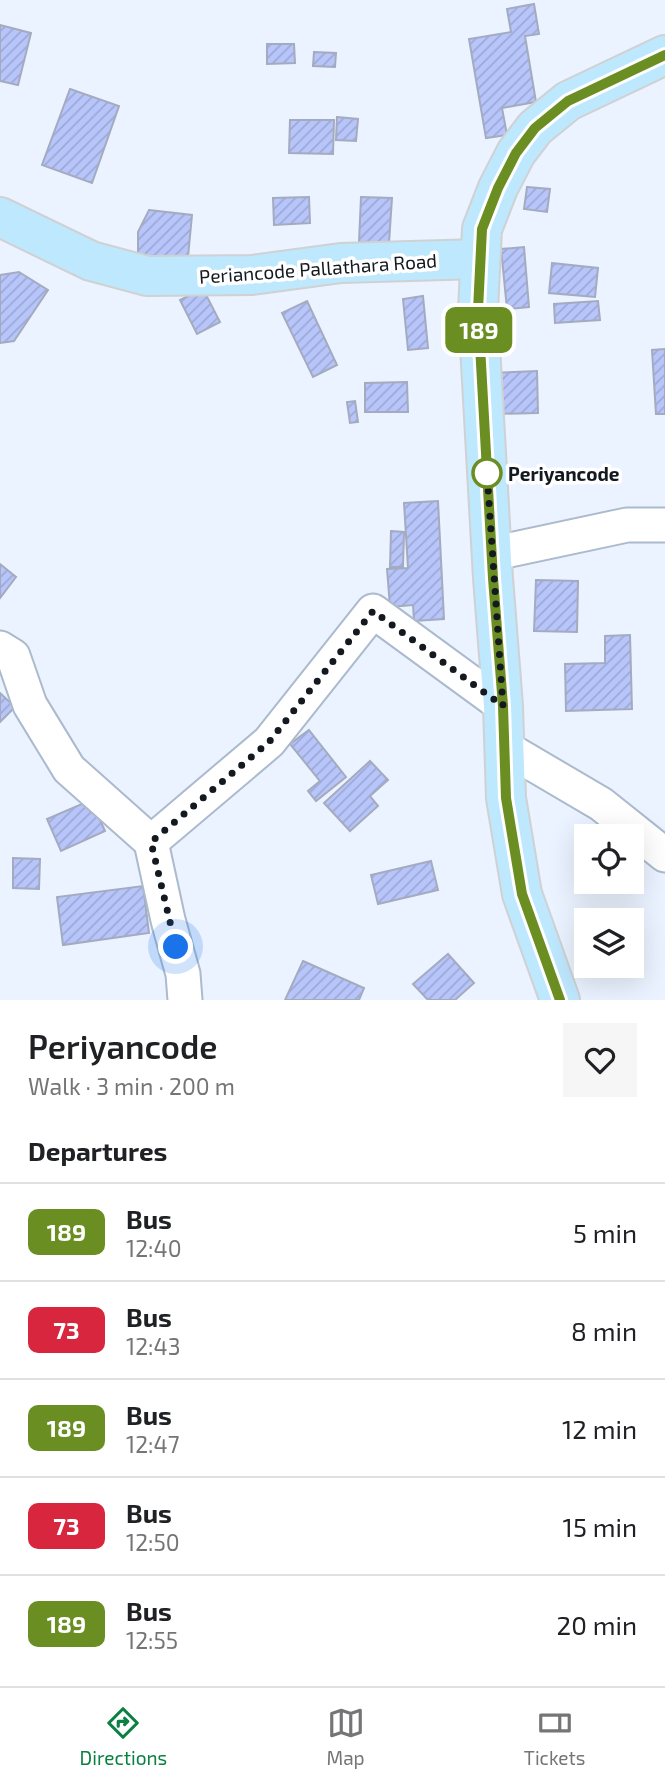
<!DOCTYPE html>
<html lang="en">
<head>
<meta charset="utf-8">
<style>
	:root { --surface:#fff; --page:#f6f6f6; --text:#202124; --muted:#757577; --line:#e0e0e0; --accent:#0b8043 }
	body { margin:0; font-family:"Exo 2",sans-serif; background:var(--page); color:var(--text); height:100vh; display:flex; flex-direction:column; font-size:26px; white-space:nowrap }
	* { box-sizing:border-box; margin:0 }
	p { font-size:23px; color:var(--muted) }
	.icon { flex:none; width:38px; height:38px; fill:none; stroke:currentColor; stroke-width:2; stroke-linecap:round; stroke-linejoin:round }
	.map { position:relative; height:1000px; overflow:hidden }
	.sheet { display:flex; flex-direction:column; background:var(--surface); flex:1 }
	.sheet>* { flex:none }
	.badge { padding:0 14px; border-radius:10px; font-size:24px; line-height:46px }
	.buttons { position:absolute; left:574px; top:824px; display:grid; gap:14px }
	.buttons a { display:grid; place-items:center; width:70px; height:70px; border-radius:0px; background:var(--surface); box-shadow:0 7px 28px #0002; font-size:35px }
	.you { position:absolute; width:35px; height:35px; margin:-18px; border:5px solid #fff; border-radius:50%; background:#1a73e8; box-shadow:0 0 0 10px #1a73e833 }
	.map>.badge { position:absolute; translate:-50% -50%; box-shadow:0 0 0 4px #fff }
	h2 { padding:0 28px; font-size:26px; line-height:63px }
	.round { display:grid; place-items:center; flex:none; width:74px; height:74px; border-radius:0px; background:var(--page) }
	.head { display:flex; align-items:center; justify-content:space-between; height:119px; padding:0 28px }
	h1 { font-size:33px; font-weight:600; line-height:52px }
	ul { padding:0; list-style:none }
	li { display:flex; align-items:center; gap:21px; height:98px; padding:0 28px; border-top:2px solid var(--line) }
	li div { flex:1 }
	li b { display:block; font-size:26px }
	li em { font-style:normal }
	li .badge { min-width:77px; font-weight:700; text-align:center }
	.tabs { display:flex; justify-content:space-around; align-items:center; height:98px; border-top:2px solid var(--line); background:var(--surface); font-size:19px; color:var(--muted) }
	.tabs a { display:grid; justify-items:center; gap:4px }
	.tabs .active { color:var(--accent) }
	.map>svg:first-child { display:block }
</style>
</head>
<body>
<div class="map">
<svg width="665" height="1000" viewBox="0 0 665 1000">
	<defs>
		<pattern id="building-hatch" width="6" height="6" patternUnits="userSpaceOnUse" patternTransform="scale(1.75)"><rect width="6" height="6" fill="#b7c5fa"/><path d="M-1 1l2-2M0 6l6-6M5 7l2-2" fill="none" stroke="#9ca9d6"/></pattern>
	</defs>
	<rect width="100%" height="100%" fill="#eaf3ff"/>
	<g fill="url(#building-hatch)" stroke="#a5abbf" stroke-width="2">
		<path d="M 534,4 L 539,34 L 525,36 L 536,102 L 502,108 L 507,135 L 486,138 L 469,39 L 511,32 L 507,9 Z"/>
		<path d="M 0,25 L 31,33 L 18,85 L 0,81 Z"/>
		<path d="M 267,44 L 294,44 L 295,63 L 267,64 Z"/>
		<path d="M 314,52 L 336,53 L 335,67 L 313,66 Z"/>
		<path d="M 70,89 L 119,106 L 92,183 L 42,165 Z"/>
		<path d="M 337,117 L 358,119 L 356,141 L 336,140 Z"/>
		<path d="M 290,120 L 334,120 L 333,154 L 289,153 Z"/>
		<path d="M 527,187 L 550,189 L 547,212 L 524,209 Z"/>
		<path d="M 309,197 L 310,223 L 274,225 L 273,198 Z"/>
		<path d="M 361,197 L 392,198 L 389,243 L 359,242 Z"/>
		<path d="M 149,210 L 192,215 L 188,257 L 138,259 L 138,232 Z"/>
		<path d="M 524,247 L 529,307 L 507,309 L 501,249 Z"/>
		<path d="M 552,263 L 598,268 L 595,297 L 549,293 Z"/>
		<path d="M 19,272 L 48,290 L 14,341 L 0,343 L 0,275 Z"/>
		<path d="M 203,289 L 220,322 L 197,334 L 180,300 Z"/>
		<path d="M 423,296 L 428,348 L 408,350 L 403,299 Z"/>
		<path d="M 307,301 L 337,365 L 313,377 L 282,313 Z"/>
		<path d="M 598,301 L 600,320 L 555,323 L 554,304 Z"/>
		<path d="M 665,349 L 665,414 L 656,414 L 652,350 Z"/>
		<path d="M 537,371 L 538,413 L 492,414 L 491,373 Z"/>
		<path d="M 407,382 L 408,412 L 365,412 L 365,383 Z"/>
		<path d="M 355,401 L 358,422 L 350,423 L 347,402 Z"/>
		<path d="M 438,501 L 444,619 L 414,621 L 413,605 L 390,607 L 387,569 L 408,568 L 404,503 Z"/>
		<path d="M 391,531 L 404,532 L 403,567 L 390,567 Z"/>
		<path d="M 0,564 L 16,577 L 0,598 Z"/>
		<path d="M 536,580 L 578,581 L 577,632 L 534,631 Z"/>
		<path d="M 630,635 L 632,709 L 566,711 L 565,664 L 605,663 L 605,636 Z"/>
		<path d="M 0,693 L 15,707 L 0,722 Z"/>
		<path d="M 309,730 L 346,777 L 316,801 L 308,791 L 320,781 L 290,744 Z"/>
		<path d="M 370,761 L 388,780 L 370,796 L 378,806 L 350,831 L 324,803 Z"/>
		<path d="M 91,800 L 105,831 L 61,851 L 47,819 Z"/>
		<path d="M 13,858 L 40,859 L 39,889 L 13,888 Z"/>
		<path d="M 431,861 L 438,890 L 378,904 L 371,875 Z"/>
		<path d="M 143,886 L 149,933 L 63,945 L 57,897 Z"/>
		<path d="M 448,954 L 474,983 L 455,1000 L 428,1000 L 413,984 Z"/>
		<path d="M 303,961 L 364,988 L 359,1000 L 285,1000 Z"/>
	</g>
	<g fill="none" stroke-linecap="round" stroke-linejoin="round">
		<defs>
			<g id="minor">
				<path d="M 491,554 L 627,525 L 665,525"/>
				<path d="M 0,648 L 13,656 L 30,705 L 69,769 L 151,842 L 168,920 L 183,974 L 185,1000"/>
				<path d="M 504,747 L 601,804 L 665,855"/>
				<path d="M 151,842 L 269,742 L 373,611 L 503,706"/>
			</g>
			<g id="major">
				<path d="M 0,217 L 91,261 L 147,276 L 252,275 L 341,263 L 480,259"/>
				<path d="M 560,1000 L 522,894 L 506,798 L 503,706 L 493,578 L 478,310 L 482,229 L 498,188 L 516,153 L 535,128 L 568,101 L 665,55"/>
			</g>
		</defs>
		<use href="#minor" stroke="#abbacc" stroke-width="37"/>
		<use href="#major" stroke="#d0d1d2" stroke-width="42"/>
		<use href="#minor" stroke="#fff" stroke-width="33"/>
		<use href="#major" stroke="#bee8fe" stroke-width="38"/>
	</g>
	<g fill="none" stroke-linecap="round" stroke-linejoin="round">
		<defs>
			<path id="line" d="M 560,1000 L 522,894 L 506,798 L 503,706 L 493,578 L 478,310 L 482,229 L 498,188 L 516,153 L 535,128 L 568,101 L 665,55"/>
		</defs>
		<use href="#line" stroke="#fff" stroke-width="16"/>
		<use href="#line" stroke="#6b8e23" stroke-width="10"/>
		<path stroke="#13191f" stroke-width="7" stroke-dasharray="0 12.6" d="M 176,947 L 151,842 L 269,742 L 373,611 L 503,706 L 487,473"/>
	</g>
	<circle fill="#fff" stroke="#6b8e23" stroke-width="3.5" cx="487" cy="473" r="14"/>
	<g text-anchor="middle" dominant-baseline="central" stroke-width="7" stroke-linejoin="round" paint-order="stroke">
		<g font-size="19" fill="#13191f" stroke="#fff">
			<text transform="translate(318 268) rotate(-4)">Periancode Pallathara Road</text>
		</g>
		<g font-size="19" font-weight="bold" fill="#13191f" stroke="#fff" text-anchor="start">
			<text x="508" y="473">Periyancode</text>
		</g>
	</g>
</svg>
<div class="buttons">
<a><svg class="icon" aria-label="locate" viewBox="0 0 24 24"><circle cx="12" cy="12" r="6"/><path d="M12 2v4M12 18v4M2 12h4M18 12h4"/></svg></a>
<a><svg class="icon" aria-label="layers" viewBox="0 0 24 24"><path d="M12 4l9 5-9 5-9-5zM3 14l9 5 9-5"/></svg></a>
</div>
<div class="you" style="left:176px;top:947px"></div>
<b class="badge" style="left:479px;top:330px;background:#6b8e23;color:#fff">189</b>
</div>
<section class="sheet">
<div class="head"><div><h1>Periyancode</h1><p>Walk · 3 min · 200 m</p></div><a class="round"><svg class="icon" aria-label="heart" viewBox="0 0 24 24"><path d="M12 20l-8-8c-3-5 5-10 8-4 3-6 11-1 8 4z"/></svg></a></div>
<h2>Departures</h2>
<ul>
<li><span class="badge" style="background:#6b8e23;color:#fff">189</span><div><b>Bus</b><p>12:40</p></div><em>5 min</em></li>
<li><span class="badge" style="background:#d7263d;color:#fff">73</span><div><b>Bus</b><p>12:43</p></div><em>8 min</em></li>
<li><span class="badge" style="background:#6b8e23;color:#fff">189</span><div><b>Bus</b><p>12:47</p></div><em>12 min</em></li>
<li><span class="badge" style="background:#d7263d;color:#fff">73</span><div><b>Bus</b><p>12:50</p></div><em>15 min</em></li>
<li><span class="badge" style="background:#6b8e23;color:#fff">189</span><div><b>Bus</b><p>12:55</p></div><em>20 min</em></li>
</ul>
</section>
<nav class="tabs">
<a class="active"><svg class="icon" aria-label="directions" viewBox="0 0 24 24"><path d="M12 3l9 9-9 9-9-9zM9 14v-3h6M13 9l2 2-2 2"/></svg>Directions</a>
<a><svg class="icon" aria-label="map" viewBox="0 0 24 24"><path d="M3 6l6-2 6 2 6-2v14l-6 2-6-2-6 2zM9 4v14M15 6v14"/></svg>Map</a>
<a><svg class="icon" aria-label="tickets" viewBox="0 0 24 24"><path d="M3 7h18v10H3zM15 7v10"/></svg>Tickets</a>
</nav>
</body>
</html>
